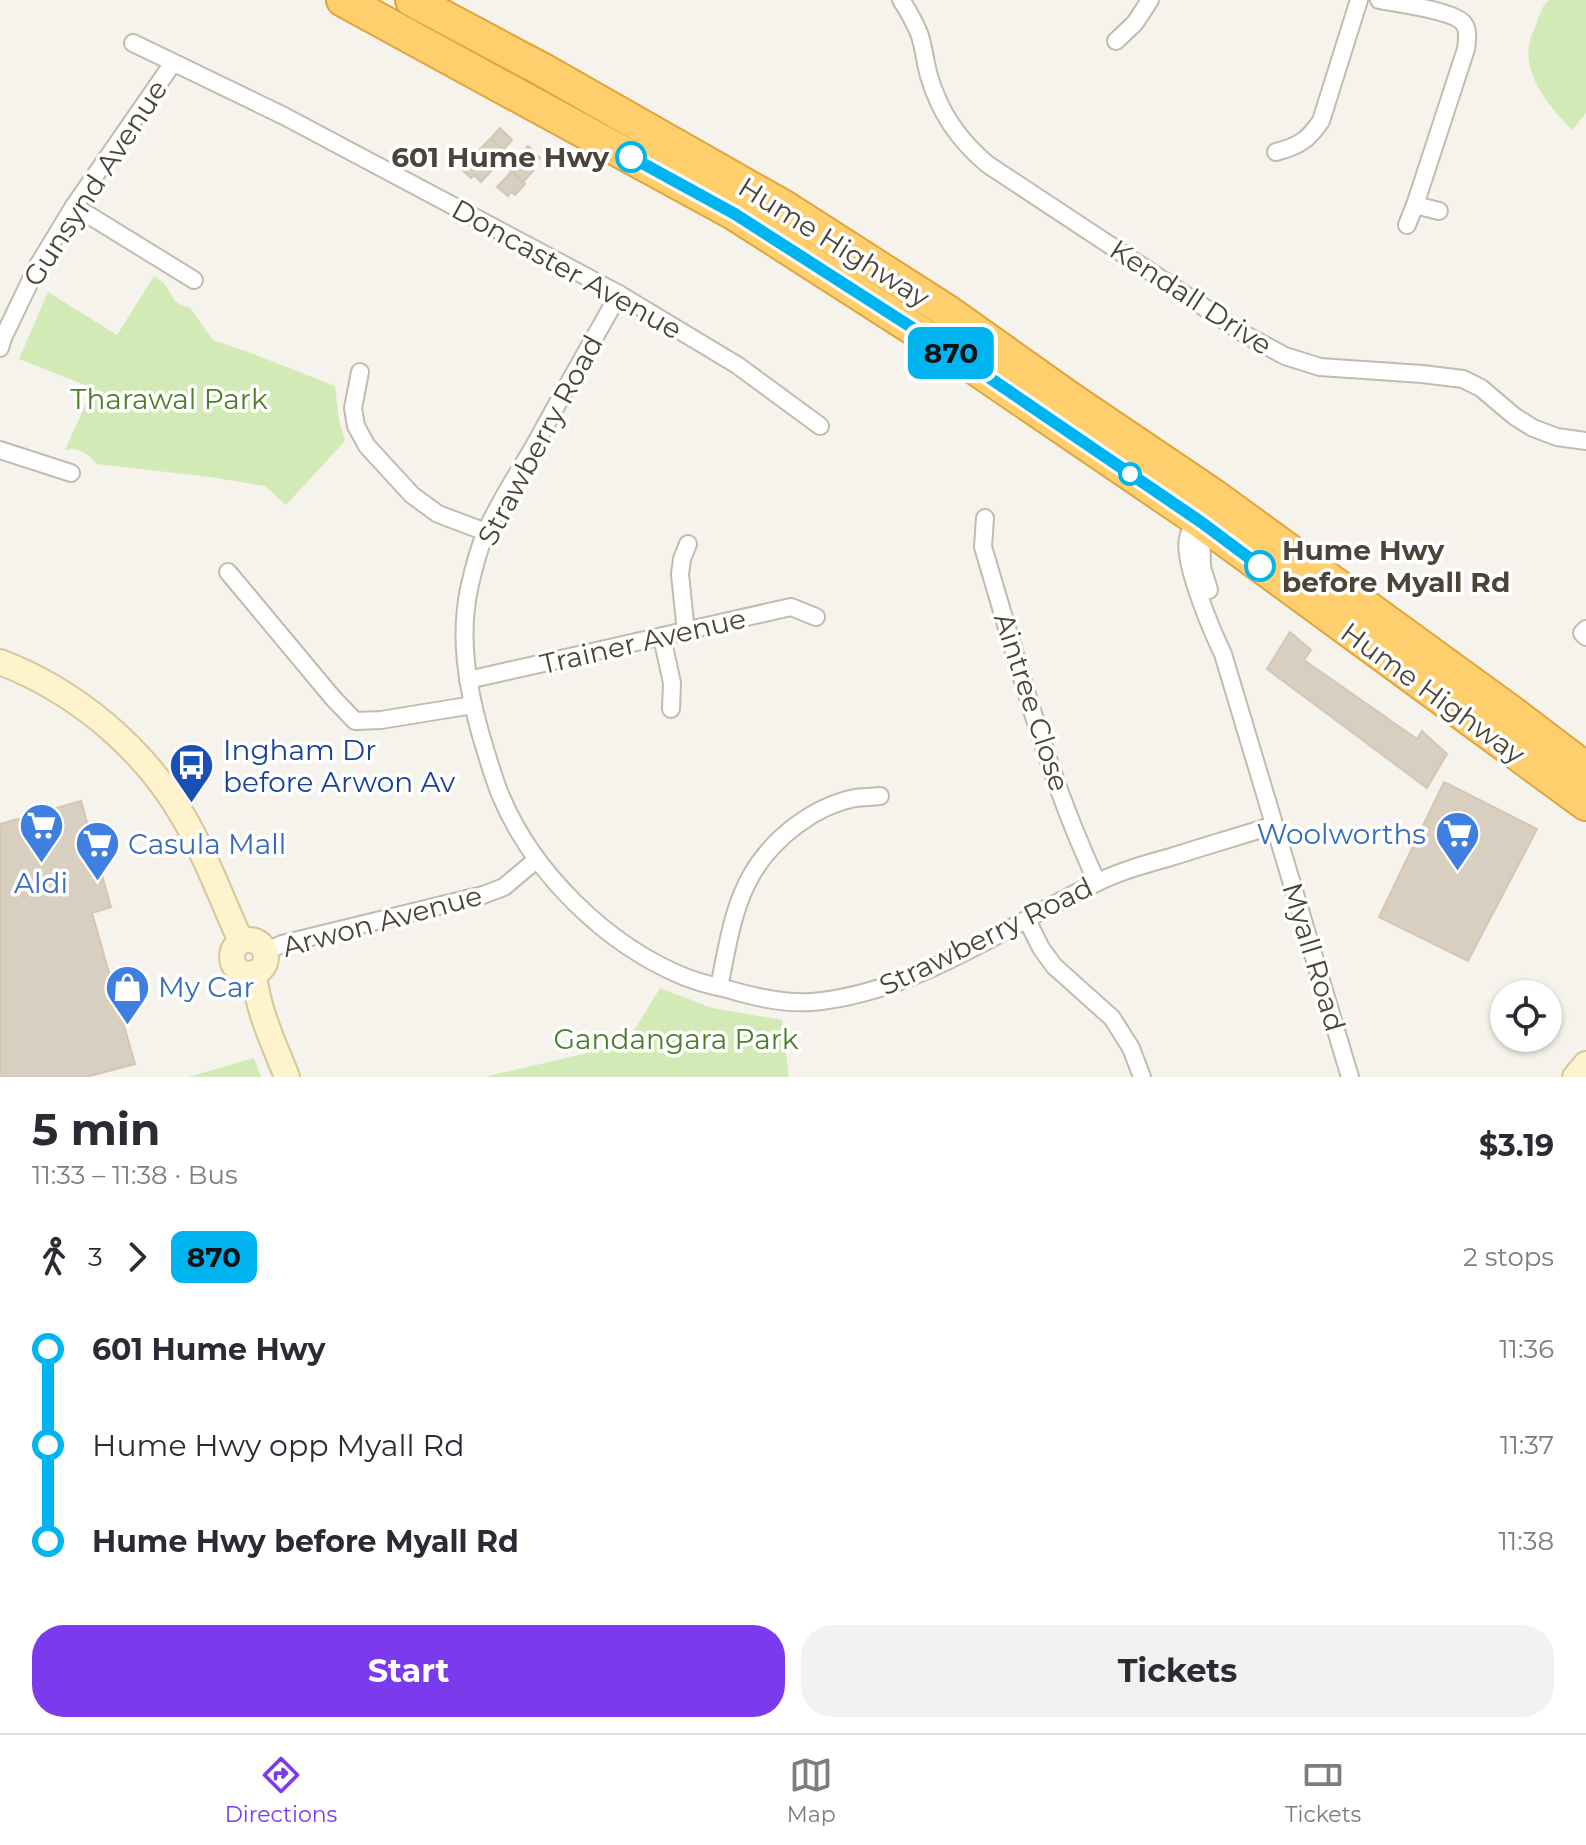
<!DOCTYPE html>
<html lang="en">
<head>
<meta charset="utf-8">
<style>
	:root { --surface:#fff; --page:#f2f2f3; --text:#2b2b33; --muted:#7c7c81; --line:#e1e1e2; --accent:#7c3aed }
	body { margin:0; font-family:Montserrat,sans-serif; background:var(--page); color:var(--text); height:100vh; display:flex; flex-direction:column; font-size:30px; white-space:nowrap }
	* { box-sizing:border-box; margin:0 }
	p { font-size:26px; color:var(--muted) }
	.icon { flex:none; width:44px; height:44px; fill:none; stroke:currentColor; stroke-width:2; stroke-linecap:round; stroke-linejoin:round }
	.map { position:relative; height:1077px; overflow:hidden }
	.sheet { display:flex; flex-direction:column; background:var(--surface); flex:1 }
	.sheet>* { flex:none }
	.badge { padding:0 16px; border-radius:12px; font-size:28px; line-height:52px }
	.fabs { position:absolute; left:1490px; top:980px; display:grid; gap:16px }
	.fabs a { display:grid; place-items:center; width:72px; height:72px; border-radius:50%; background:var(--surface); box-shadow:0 2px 6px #0004; font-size:40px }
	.map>.badge { position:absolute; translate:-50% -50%; box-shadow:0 0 0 4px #fff }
	.legs { display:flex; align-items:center; gap:12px; height:88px; padding:0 32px; font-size:26px }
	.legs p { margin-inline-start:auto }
	.headline { display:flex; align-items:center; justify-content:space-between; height:136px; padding:0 32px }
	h1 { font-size:44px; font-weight:700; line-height:60px }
	.primary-button { display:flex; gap:16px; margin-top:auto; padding:16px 32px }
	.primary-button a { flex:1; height:92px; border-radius:32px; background:var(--accent); color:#fff; font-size:32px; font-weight:700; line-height:92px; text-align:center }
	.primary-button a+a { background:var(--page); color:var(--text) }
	ul { padding:0 32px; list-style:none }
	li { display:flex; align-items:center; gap:28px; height:96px; font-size:30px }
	li i { display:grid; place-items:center; width:12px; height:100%; margin:0 10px; background:currentColor }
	li i::after { content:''; width:20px; height:20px; margin:-10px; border:6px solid; border-radius:50%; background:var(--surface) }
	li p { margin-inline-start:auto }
	li:first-child i { background:linear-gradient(#0000 50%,currentColor 0) }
	li:last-child i { background:linear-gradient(currentColor 50%,#0000 0) }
	.tab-bar { display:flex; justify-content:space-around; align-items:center; height:112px; border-top:2px solid var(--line); background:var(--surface); font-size:22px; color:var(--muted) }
	.tab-bar a { display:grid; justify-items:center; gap:4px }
	.tab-bar .on { color:var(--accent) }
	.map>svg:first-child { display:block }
</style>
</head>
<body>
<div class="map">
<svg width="1586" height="1077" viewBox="0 0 1586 1077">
	<rect width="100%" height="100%" fill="#f6f3ec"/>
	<g fill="#d2eab5">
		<path d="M 1549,0 L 1586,0 L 1586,113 L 1572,130 C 1550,107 1521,75 1530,40 C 1531,36 1533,32 1535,28 C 1539,17 1540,8 1549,0 Z"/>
		<path d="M 154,276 L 164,283 L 175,301 L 181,305 L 190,308 L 213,340 L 251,353 L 335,386 L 339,420 L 345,441 L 286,505 L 265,486 L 210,477 L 96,464 C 88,453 79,447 65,450 L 93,388 L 19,359 L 48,292 L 117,335 Z"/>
		<path d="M 660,988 L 712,1008 L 782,1020 L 789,1077 L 484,1077 L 626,1044 Z"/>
		<path d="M 254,1058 L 261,1077 L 188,1077 Z"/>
	</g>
	<g fill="#d8cfc1" stroke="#d3c7b4" stroke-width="2">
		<path d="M 500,128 L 512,140 L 503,150 L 491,138 Z"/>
		<path d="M 491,138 L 503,150 L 492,162 L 480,149 Z"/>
		<path d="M 528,146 L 540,158 L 530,168 L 518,157 Z"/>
		<path d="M 480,149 L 492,162 L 488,166 L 492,170 L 481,182 L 474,175 L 471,178 L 461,169 Z"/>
		<path d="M 520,159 L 533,171 L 523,182 L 510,170 Z"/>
		<path d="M 512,171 L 525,184 L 515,195 L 511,192 L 508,196 L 497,187 Z"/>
		<path d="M 1290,632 L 1311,650 L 1304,660 L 1417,739 L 1422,731 L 1447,754 L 1427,788 L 1267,669 Z"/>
		<path d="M 1444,782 L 1537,829 L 1468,961 L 1379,917 Z"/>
		<path d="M 81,801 L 111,907 L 92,913 L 135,1064 L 86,1077 L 0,1077 L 0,824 Z"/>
	</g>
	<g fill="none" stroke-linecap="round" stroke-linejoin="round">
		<defs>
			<g id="street">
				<path d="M 901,0 C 908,10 914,22 919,33 C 924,47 925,62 929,76 C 940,113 958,139 987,164 L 1246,335 L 1285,356 L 1320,367 L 1422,374 L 1463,379 L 1481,388 L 1514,416 L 1533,428 L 1557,437 L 1586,441"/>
				<path d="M 1379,0 C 1395,3 1456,11 1464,24 C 1469,31 1467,41 1466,49 L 1415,205 L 1407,225"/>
				<path d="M 1116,41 L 1135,23 L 1150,0"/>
				<path d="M 133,43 L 284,116 L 619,294 L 737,365 L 820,426"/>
				<path d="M 1276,152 C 1299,146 1308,140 1321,121 L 1359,0"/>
				<path d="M 1415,205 L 1439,211"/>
				<path d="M 74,206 L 194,280"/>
				<path d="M 619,294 C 590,345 562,395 534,446 C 518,474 498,503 485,534 C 478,551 473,571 469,589 C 459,638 467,685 480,732 C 486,752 492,774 500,794 C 532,872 606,945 685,977 C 698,982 713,986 727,989 C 754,997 783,1004 812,1002 C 914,993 1005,927 1096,883 C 1120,871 1146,864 1171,857 C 1205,846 1240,836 1274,825"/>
				<path d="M 0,348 L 3,338 L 37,267 L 74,206 L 173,63"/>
				<path d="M 360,372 L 353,408 L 356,426 L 367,446 L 412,495 L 438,514 L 486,532"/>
				<path d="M 0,450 L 71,473"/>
				<path d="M 985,518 L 983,547 C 1017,660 1047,775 1097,882"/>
				<path d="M 1203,518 C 1198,525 1190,528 1188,538 C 1182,561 1212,631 1223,654 L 1350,1077"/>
				<path d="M 1201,522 L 1202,567 L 1209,590"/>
				<path d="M 228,572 L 333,698 L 355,721 L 381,720 L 473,705"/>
				<path d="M 1586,629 L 1582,633 L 1586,637"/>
				<path d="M 686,632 L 680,574 L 682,559 L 688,544"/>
				<path d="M 662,637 L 672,683 L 671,709"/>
				<path d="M 468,680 L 791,607 L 816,617"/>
				<path d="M 1027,920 L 1041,948 L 1054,966 L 1112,1018 L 1131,1048 L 1142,1077"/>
				<path d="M 265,952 L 282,944 L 483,895 L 504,887 L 536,860"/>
				<path d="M 719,987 C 727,950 732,908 752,874 C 773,838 814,806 855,798 C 863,797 872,797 880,796"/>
			</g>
			<g id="secondary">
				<path d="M 0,662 C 76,691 144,748 184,818 C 207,857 222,901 241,941"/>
				<circle cx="249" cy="957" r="17"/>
				<path d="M 254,973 C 257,1009 274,1044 287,1077"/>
				<path d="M 1575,1077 L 1586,1064"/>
			</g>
			<g id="highway">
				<path d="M 343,0 L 735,214 L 975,368 L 1201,522 L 1586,804"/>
				<path d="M 412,0 L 543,70 L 784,207 L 948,312 L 1072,400 L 1214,496 L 1511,712 L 1586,769"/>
			</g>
		</defs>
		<use href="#street" stroke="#c2bbae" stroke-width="20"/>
		<use href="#secondary" stroke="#d6c79b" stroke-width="28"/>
		<use href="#highway" stroke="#e0a43c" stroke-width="36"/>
		<use href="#street" stroke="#fff" stroke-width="16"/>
		<use href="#secondary" stroke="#fff3cd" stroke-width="24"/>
		<use href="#highway" stroke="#ffcf6e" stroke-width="32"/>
	</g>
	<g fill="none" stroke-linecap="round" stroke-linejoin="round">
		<defs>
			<path id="line-1" d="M 631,157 L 735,214 L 975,368 L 1201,522 L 1260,566"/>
		</defs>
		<use href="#line-1" stroke="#fff" stroke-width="18"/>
		<use href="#line-1" stroke="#00b5ef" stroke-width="12"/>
	</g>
	<defs>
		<symbol id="bus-pin" viewBox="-11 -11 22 30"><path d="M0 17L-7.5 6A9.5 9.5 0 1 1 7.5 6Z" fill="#1a4fb4" stroke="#fff"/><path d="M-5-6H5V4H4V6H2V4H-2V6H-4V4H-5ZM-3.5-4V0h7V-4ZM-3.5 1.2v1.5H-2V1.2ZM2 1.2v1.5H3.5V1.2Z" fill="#fff"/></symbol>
		<symbol id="supermarket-pin" viewBox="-11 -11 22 30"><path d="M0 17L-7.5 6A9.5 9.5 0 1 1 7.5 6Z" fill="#3f7fe0" stroke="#fff"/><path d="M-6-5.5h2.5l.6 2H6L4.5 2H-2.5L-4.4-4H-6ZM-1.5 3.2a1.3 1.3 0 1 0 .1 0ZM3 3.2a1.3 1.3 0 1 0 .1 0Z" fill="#fff"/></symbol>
		<symbol id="shop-pin" viewBox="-11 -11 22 30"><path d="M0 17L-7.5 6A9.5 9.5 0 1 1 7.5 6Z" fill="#3f7fe0" stroke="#fff"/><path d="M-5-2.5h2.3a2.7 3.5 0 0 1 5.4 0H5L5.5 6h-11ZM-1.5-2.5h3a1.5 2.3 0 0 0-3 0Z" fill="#fff"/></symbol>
	</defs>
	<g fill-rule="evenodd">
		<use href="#bus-pin" x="166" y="740" width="51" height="69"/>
		<use href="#supermarket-pin" x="16" y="800" width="51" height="69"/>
		<use href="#supermarket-pin" x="1432" y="808" width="51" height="69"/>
		<use href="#supermarket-pin" x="72" y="818" width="51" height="69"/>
		<use href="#shop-pin" x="102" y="962" width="51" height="69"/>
	</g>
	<g fill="#fff" stroke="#00b5ef" stroke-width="4">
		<circle cx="631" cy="157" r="14"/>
		<circle cx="1130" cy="474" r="10"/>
		<circle cx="1260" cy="566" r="14"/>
	</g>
	<g text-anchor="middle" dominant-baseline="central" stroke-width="7" stroke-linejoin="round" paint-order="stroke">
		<g font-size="28" font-weight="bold" fill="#4b4439" stroke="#fff" text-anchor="end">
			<text x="609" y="157">601 Hume Hwy</text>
			<text x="1282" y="550" text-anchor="start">Hume Hwy<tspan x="1282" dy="32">before Myall Rd</tspan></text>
		</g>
		<g font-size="28" fill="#4b4439" stroke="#fff">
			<text transform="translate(95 183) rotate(-57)">Gunsynd Avenue</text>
			<text transform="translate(834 242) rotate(32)">Hume Highway</text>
			<text transform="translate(567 269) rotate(29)">Doncaster Avenue</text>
			<text transform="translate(1191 297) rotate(33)">Kendall Drive</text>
			<text transform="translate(540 440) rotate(-62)">Strawberry Road</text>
			<text transform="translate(643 641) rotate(-13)">Trainer Avenue</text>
			<text transform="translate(1433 693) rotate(36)">Hume Highway</text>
			<text transform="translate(1032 702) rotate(72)">Aintree Close</text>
			<text transform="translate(382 921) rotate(-15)">Arwon Avenue</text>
			<text transform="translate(986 936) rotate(-26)">Strawberry Road</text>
			<text transform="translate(1314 957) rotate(73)">Myall Road</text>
		</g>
		<g font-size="28" fill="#4a7f2a" stroke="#fff">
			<text x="169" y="399">Tharawal Park</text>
			<text x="676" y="1039">Gandangara Park</text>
		</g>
		<g font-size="28" fill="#164399" stroke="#fff" text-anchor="start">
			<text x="223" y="750">Ingham Dr<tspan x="223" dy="32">before Arwon Av</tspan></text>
		</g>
		<g font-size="28" fill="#366cbe" stroke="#fff" text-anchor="start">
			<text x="1426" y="834" text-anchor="end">Woolworths</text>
			<text x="128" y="844">Casula Mall</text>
			<text x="41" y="883" text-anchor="middle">Aldi</text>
			<text x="158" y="987">My Car</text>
		</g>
	</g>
</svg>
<div class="fabs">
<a><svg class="icon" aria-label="locate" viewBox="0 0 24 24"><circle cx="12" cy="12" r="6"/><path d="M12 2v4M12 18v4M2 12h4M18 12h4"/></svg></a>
</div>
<b class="badge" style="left:951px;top:353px;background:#00b5ef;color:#111">870</b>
</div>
<section class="sheet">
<div class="headline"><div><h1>5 min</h1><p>11:33 – 11:38 · Bus</p></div><b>$3.19</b></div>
<div class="legs"><svg class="icon" aria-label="walk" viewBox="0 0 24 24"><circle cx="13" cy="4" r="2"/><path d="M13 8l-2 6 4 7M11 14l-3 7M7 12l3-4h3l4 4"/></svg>3<svg class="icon" aria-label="forward" viewBox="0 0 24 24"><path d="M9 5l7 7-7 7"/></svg><b class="badge" style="background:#00b5ef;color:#111">870</b><p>2 stops</p></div>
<ul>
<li><i style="color:#00b5ef"></i><b>601 Hume Hwy</b><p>11:36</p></li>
<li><i style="color:#00b5ef"></i><span>Hume Hwy opp Myall Rd</span><p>11:37</p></li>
<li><i style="color:#00b5ef"></i><b>Hume Hwy before Myall Rd</b><p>11:38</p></li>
</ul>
<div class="primary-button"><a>Start</a><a>Tickets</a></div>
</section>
<nav class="tab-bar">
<a class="on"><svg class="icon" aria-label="directions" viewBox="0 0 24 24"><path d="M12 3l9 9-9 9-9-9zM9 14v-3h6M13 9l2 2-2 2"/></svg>Directions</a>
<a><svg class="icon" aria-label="map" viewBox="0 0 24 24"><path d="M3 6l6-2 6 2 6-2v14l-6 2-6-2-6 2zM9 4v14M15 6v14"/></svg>Map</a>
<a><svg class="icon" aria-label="tickets" viewBox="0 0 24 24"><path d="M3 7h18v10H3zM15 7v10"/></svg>Tickets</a>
</nav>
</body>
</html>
